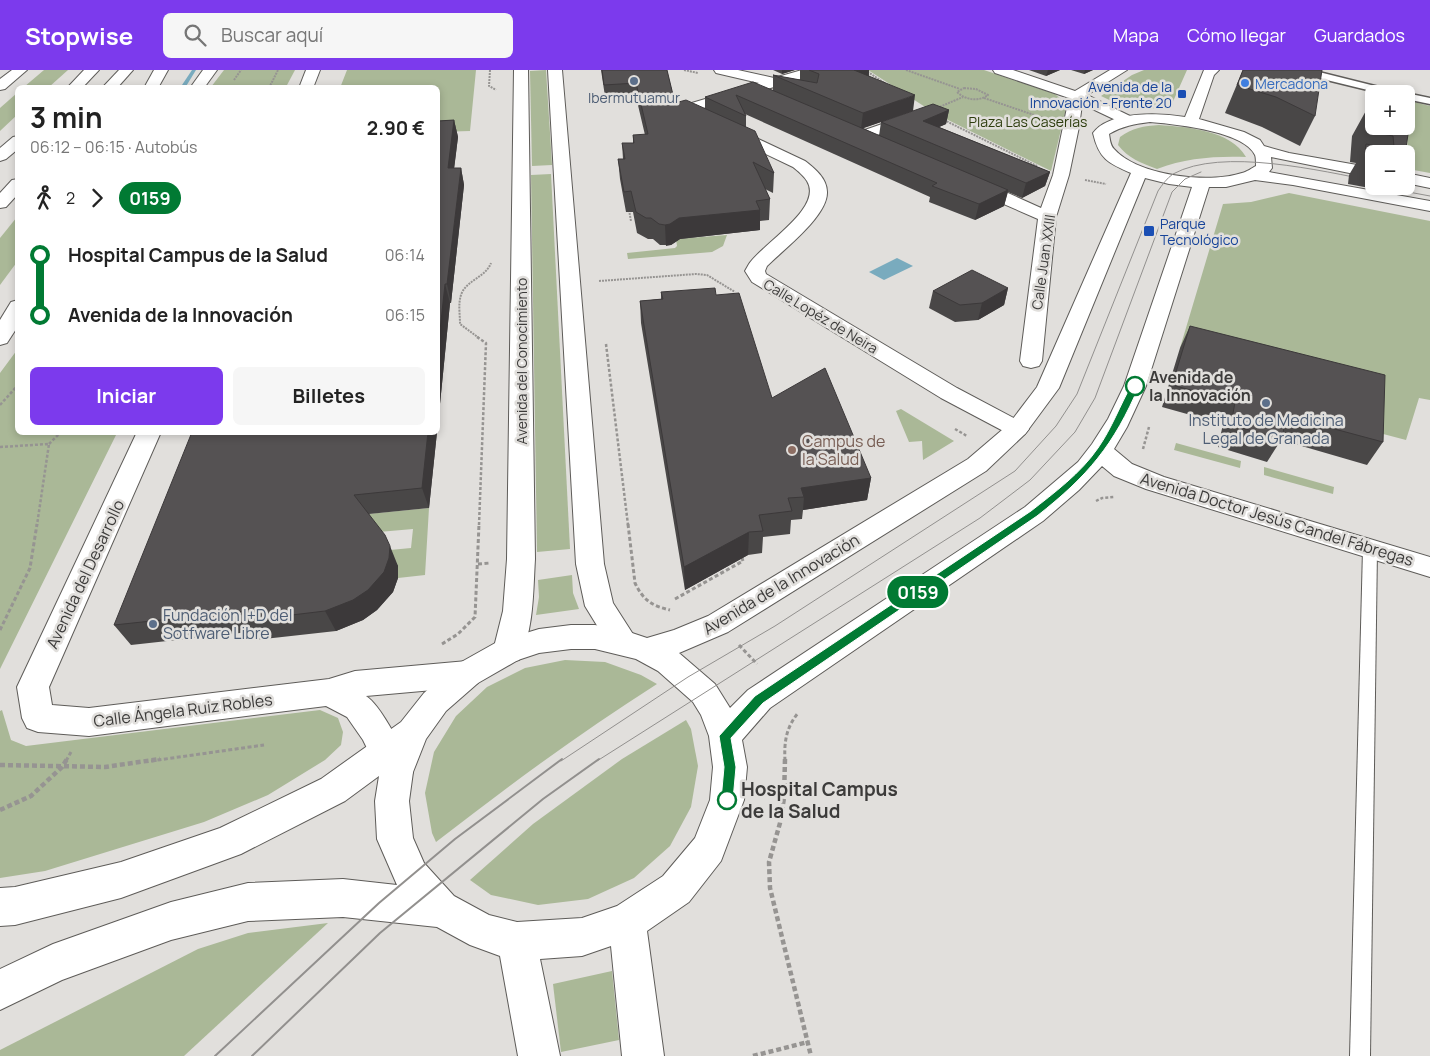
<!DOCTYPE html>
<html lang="es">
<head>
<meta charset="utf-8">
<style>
	:root { --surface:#fff; --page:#f6f6f6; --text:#222; --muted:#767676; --accent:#7c3aed }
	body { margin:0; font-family:Manrope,sans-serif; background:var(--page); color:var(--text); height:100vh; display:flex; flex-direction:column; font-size:19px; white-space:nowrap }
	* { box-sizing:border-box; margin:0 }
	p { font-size:16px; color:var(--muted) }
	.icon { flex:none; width:28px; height:28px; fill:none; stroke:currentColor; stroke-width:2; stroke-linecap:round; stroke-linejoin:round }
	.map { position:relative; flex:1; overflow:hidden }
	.sheet { position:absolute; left:15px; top:15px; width:425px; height:350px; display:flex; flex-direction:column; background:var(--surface); border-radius:8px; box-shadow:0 2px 8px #0003 }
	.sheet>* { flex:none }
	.badge { padding:0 10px; border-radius:16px; font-size:18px; line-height:32px }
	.controls { position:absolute; left:1365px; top:15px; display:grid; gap:10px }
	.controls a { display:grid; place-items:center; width:50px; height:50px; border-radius:8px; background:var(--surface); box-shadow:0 2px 8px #0003; font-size:25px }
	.map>.badge { position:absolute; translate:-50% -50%; box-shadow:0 0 0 2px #fff }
	.legs { display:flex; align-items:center; gap:8px; height:55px; padding:0 15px; font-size:16px }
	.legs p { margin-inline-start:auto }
	.head { display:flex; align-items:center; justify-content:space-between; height:85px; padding:0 15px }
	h1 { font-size:28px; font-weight:700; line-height:38px }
	.cta { display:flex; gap:10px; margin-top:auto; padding:10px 15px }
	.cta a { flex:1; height:58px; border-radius:8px; background:var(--accent); color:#fff; font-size:20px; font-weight:700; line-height:58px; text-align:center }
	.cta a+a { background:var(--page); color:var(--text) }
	ul { padding:0 15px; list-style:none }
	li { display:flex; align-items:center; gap:18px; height:60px; font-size:19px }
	li i { display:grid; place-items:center; width:8px; height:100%; margin:0 6px; background:currentColor }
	li i::after { content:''; width:12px; height:12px; margin:-6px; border:4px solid; border-radius:50%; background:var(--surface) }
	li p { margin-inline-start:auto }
	li:first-child i { background:linear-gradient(#0000 50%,currentColor 0) }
	li:last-child i { background:linear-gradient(currentColor 50%,#0000 0) }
	header { display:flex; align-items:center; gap:30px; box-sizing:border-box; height:70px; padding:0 25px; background:var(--accent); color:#fff }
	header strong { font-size:24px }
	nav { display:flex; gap:28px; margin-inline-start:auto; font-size:18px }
	.search { width:350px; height:45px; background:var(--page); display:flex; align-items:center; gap:12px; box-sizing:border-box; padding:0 18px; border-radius:8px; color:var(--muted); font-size:19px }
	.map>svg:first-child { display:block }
</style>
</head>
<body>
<header>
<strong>Stopwise</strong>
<div class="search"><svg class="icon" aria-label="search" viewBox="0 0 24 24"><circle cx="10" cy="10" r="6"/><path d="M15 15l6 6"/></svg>Buscar aquí</div>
<nav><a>Mapa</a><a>Cómo llegar</a><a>Guardados</a></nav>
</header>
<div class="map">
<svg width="1430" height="986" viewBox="0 0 1430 986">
	<rect width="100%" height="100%" fill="#e1dfdc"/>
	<g fill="#aab897">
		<path d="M 44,0 L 68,0 L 49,17 L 24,17 Z"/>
		<path d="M 224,0 L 295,0 L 286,17 L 211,17 Z"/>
		<path d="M 347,0 L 476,0 L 470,61 L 438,62 L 438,18 L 340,18 Z"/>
		<path d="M 546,0 L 552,95 L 532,96 L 530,1 Z"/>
		<path d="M 868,0 L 984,0 L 1055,24 L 1061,29 L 1066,39 L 1051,101 L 936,44 Z"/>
		<path d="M 1144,0 L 1187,0 L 1171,36 L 1167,36 L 1167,39 L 1124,37 L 1101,26 L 1132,5 Z"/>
		<path d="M 17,23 L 17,45 L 0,61 L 0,38 Z"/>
		<path d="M 1406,30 L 1430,36 L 1430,103 L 1408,99 Z"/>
		<path d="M 1159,55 C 1187,57 1231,60 1246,87 C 1215,86 1186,88 1157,99 C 1141,93 1128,88 1118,75 L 1120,67 C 1132,58 1144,56 1159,55 Z"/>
		<path d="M 551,104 L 570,479 L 537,482 L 531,105 Z"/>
		<path d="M 1289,123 L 1430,151 L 1430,330 L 1419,328 L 1406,370 L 1368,360 L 1180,278 L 1223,134 L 1251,132 Z"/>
		<path d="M 17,147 L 17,192 L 0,215 L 0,168 Z"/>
		<path d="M 727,165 L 723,176 L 712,182 L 628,189 L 627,183 L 675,178 L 677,176 L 676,169 Z"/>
		<path d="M 17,280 L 18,362 L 117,363 L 0,599 L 0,303 Z"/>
		<path d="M 901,339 L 954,371 L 923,390 L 922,371 L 909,372 L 896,341 Z"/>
		<path d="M 1176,373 L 1241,391 L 1240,398 L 1174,380 Z"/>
		<path d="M 1264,397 L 1334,417 L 1333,424 L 1264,405 Z"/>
		<path d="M 429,438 L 425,505 L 398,508 L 398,496 L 390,480 L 411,478 L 413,459 L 333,466 L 306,450 Z"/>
		<path d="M 572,505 L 573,523 L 579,539 L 536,545 L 539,527 L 538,510 Z"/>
		<path d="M 565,590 L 605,592 L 641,605 L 657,614 C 580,663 508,716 436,772 L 432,763 L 425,723 L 434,682 L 456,646 L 487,617 L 525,598 Z"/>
		<path d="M 2,640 L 11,670 L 26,676 L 320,640 L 338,648 L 343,662 L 341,675 L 325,690 L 268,725 L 204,752 L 45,801 L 0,808 L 0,641 Z"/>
		<path d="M 686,650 L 691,659 L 698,696 L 691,737 L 670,776 L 634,808 L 588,829 L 538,835 L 491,825 L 470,810 L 533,754 L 622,689 Z"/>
		<path d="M 328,853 L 184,986 L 0,986 L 0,980 L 198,879 L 248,863 Z"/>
		<path d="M 612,901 L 619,970 L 561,982 L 553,914 Z"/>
	</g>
	<path fill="#79abbe" d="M 897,188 L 913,196 L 884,210 L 869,202 Z"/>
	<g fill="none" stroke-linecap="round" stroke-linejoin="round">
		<path fill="#79abbe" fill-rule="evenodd" d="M 192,0 L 196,0 L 185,18 L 180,18 Z"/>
		<defs>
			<path id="service" d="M 1370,474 L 1375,475 L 1377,479 L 1370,986 L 1350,986 L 1363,479 L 1365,475 Z"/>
			<path id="pedestrian" d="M 1293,0 L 1311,0 L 1403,23 L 1406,23 L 1430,28 L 1430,34 L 1406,29 L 1406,24 L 1384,24 L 1294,2 Z"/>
			<g id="minor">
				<path d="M 306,0 L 320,0 L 313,18 L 299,18 Z"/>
				<path d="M 514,0 L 528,0 L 535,489 C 533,522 534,560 519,590 L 508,593 L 497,590 L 493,581 L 503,541 L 507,489 Z"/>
				<path d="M 548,0 L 562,0 L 604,494 L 613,533 L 638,572 L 634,580 L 623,584 L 612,580 L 585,536 L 576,494 Z"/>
				<path d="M 714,0 L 738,0 L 774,8 L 802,0 L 823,0 L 821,3 L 697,40 L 805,91 C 814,98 827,108 827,122 C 828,146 783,180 767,196 L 765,201 L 766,204 L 957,318 L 1025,354 L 1029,359 L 1025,364 L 1017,367 L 1009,364 L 941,328 L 752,212 L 745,201 L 749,194 C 762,174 824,138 807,111 C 804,106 798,101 793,97 L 684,45 L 682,42 L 685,35 L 759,13 L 716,3 Z"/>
				<path d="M 993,0 L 1013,0 L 1075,21 L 1110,0 L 1127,0 L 1087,25 L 1132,47 L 1134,50 L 1132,53 L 1122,53 L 1082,34 L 1079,57 L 1069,105 L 1056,147 L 1042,291 L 1039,296 L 1031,298 L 1023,296 L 1020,291 L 1038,149 L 967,118 L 965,114 L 967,110 L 979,110 L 1041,138 L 1053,105 L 1069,28 L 995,3 Z"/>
				<path d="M 914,43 L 919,44 L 921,47 L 919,50 L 861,71 L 856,69 L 853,66 L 856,63 Z"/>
				<path d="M 137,362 L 161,362 L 49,617 L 52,635 L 89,638 L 329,609 L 355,601 L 467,591 L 478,595 L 482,604 L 478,613 L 467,617 L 366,626 C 382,636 405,684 413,702 L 408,713 L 396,717 L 384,713 L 363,670 L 347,647 L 326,636 L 89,666 L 38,662 L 27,658 L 22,648 L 17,617 Z"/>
			</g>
			<g id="secondary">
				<path d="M 1204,0 L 1219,0 L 1214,5 L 1199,49 L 1244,62 L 1260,70 L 1264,76 L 1289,83 L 1374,98 L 1374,108 L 1271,87 L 1272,98 L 1269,102 L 1430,131 L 1430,141 L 1293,115 L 1255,110 L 1226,117 L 1209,117 L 1146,316 L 1127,357 L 1114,379 L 1132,394 L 1164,407 L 1430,487 L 1430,507 L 1146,419 L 1114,406 L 1102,396 L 1079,420 L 1043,451 L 770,638 L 742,670 L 747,697 L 744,730 L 721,791 L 689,832 L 647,861 L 664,986 L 622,986 L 611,876 L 582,886 L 540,889 L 560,986 L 518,986 L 500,886 L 470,875 L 437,857 L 343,847 L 248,851 L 171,870 L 62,910 L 0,940 L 0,899 L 53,874 L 171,832 L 248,813 L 343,809 L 397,815 L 377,769 L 375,731 L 379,706 L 345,731 L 241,784 L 121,828 L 15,855 L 0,856 L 0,818 L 15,817 L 121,792 L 220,758 L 321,709 L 401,652 L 424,623 L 456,595 L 497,572 L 539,559 L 571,555 L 595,555 L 623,560 L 647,568 L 674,560 L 708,546 L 968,389 L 1009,354 L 1037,317 L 1131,103 C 1108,93 1099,89 1093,63 C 1110,40 1161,43 1185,47 ZM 1150,52 C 1174,54 1244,61 1255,85 C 1256,87 1256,93 1256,96 C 1252,98 1247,102 1242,103 C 1209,114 1138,106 1114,79 C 1110,75 1110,69 1109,64 C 1122,56 1135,54 1150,52 ZM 1145,108 L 1169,114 L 1192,117 L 1124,316 L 1108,349 L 1092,374 L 1078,392 L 1025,437 L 748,620 L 730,638 L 715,614 L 679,583 L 728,562 L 986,401 L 1025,364 L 1059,318 ZM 571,579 L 595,579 L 636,589 L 658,601 L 693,632 L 701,645 L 709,666 L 713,697 L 710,730 L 695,768 L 663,806 L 617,836 L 582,848 L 517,852 L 489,845 L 454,826 L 424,793 L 413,768 L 409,731 L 413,702 L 426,669 L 446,641 L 478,613 L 518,590 L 539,583 Z"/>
				<path d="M 1406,103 L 1430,108 L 1430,118 L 1406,113 Z"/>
			</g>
			<g id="primary">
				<path d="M 12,0 L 27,0 L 5,19 L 0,20 L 0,9 Z"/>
				<path d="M 203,0 L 217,0 L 204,18 L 190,18 Z"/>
			</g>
			<g id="motorway">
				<path d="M 84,0 L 99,0 L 82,18 L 67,18 Z"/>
				<path d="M 119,0 L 133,0 L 117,18 L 102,18 Z"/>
				<path d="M 154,0 L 168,0 L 158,18 L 144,18 Z"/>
				<path d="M 18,66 L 18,79 L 6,89 L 0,91 L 0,78 L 13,67 Z"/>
				<path d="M 18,109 L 18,124 L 6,137 L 0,138 L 0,123 L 12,110 Z"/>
				<path d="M 18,230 L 18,256 L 7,273 L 0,275 L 0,250 L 11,232 Z"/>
			</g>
		</defs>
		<use href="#service" stroke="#5e5c59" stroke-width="2"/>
		<use href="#pedestrian" stroke="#5e5c59" stroke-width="3"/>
		<use href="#minor" stroke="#5e5c59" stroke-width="2"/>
		<use href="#secondary" stroke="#5e5c59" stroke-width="2"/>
		<use href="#primary" stroke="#5e5c59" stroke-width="2"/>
		<use href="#motorway" stroke="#5e5c59" stroke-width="2"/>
		<g stroke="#969492" stroke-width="2" stroke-dasharray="2 1" stroke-linecap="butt">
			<path d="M 490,0 L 489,16 L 496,20"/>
			<path d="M 684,0 L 698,3"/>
			<path d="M 865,0 L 886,14"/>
			<path d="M 906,0 L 960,19"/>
			<path d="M 234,10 L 241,0"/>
			<path d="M 269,18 L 278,0"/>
			<path d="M 964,18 L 976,19 L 988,25 C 979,32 965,30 957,22 Z"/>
			<path d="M 984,28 L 1046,49"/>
			<path d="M 937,38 L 963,27"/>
			<path d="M 944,50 L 1037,96"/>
			<path d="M 1085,110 L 1106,114"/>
			<path d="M 629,140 L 631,151"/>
			<path d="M 599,211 L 696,204 L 707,205 L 735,222"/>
			<path d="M 479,268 L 460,254 C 460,245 458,234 461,225 C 466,210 485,208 491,193"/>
		</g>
		<g stroke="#969492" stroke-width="2.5" stroke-dasharray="3 2" stroke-linecap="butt">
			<path d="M 477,267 L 486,273 L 479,455"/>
			<path d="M 606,274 L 628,455"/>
			<path d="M 0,335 L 18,315"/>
			<path d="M 955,359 L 967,366"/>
			<path d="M 49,374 L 61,362"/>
			<path d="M 0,377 L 49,374 L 37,455"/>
			<path d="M 1143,379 L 1149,357"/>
			<path d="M 1096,431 L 1102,428 L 1114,427"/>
		</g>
		<g stroke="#969492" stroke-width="3" stroke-dasharray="4 2.5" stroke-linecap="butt">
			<path d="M 628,454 L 635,513 C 643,530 652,536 670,540"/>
			<path d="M 478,494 L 490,493"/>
			<path d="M 675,529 L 743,491 L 742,488"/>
			<path d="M 0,560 L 30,498 L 37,454"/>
			<path d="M 442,574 L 458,564 L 475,547 L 479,454"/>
			<path d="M 739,575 L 757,594"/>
			<path d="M 66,691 L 71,682"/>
			<path d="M 151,691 L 264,675"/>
			<path d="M 785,691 C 784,672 786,658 798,643"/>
		</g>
		<g stroke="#969492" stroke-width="4.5" stroke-dasharray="5 3" stroke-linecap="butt">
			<path d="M 785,689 L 784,728 L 780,753 L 769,792 L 770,818 L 811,986"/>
			<path d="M 0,695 L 105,697 L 160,689"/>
			<path d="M 0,740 L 31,726 L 62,697 L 67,689"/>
			<path d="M 753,986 L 808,972"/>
		</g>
		<use href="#service" fill="#fff" fill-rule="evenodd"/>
		<use href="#pedestrian" fill="#fff" fill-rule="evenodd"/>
		<use href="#minor" fill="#fff" fill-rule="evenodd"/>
		<use href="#secondary" fill="#fff" fill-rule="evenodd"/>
		<use href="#primary" fill="#fff" fill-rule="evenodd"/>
		<use href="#motorway" fill="#fff" fill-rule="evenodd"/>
		<g stroke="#92908e" stroke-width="1">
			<path d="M 1376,116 L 1430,126"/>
			<path d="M 561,691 L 688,607 L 775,556 L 1015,401 L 1056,356 L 1077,324 L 1158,121 C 1162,115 1167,108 1173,104 C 1222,77 1321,101 1374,111"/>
			<path d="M 597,691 L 980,448 L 1030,410 L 1075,362 L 1095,328 L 1172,122 L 1185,109 L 1201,102"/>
		</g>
		<g stroke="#92908e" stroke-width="2">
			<path d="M 215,986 L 379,833 L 455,769 L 562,689"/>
			<path d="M 252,986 L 380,863 L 543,729 L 599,689"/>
		</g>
	</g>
	<g fill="#494747">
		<path d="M 601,0 L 667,0 L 675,33 L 705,39 L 705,27 L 773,20 L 773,5 L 800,10 L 800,0 L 869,0 L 869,6 L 913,41 L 863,58 L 879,66 L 881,52 L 949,40 L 946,54 L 939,57 L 1050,102 L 1045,116 L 1022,128 L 1008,122 L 1004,136 L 975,150 L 929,132 L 930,127 L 745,44 L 746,46 L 746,57 L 774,103 L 773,123 L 765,119 L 770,129 L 769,150 L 760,151 L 760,160 L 680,169 L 671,175 L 660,175 L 653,169 L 648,169 L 637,163 L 633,142 L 626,142 L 620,109 L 618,89 L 623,89 L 622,73 L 633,73 L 633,65 L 645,65 L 637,31 L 606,33 Z"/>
		<path d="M 773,0 L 795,0 L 782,4 Z"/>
		<path d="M 1029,0 L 1060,0 L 1046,6 Z"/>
		<path d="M 1071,0 L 1093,0 L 1084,4 Z"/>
		<path d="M 1243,0 L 1315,46 L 1300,76 L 1262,57 L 1225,43 Z"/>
		<path d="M 1368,37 L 1406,56 L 1405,84 L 1374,84 L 1374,116 L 1389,116 L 1386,121 L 1348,114 L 1349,105 L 1356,93 L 1350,92 L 1352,66 Z"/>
		<path d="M 454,50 L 458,67 L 454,98 L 461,98 L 464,115 L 451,233 L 450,233 L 438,354 L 438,51 Z"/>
		<path d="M 1008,218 L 1004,235 L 978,250 L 955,252 L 929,238 L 933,221 Z"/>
		<path d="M 661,222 L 716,225 L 772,328 L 871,408 L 867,430 L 803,440 L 802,449 L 791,450 L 790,464 L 763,467 L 762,483 L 748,485 L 685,520 L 641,253 L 640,231 L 661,229 Z"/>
		<path d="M 1190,256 L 1383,372 L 1367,395 L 1281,370 L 1267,392 L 1218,377 L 1223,354 L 1162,337 L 1180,278 Z"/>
		<path d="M 437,362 L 429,438 L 369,444 L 398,496 L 398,508 L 393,522 L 377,540 L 363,550 L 336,561 L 255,570 L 249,562 L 131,575 L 114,555 Z"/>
	</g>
	<g fill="#3c393a">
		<path d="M 782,0 L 795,0 L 782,4 Z"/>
		<path d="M 854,0 L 869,0 L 868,11 Z"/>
		<path d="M 1048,0 L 1060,0 L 1046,6 Z"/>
		<path d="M 1085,0 L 1093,0 L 1084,4 Z"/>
		<path d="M 915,25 L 913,41 L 861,59 L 863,43 Z"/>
		<path d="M 949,40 L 946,54 L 921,65 L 923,51 Z"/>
		<path d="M 454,50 L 458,67 L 452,116 L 448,98 Z"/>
		<path d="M 461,98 L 464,115 L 451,233 L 447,214 Z"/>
		<path d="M 1050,102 L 1045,116 L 1022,128 L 1026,113 Z"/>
		<path d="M 1008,120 L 1004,136 L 975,150 L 979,134 Z"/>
		<path d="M 760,140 L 760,160 L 680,169 L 671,175 L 666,176 L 665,155 L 679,148 Z"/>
		<path d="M 445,214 L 450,233 L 438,354 L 438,279 Z"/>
		<path d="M 1008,218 L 1004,235 L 978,250 L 982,233 Z"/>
		<path d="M 428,362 L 437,362 L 429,438 L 422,418 Z"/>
		<path d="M 871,408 L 867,430 L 803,440 L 804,427 L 801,418 Z"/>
		<path d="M 749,462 L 748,485 L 685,520 L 684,497 Z"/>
		<path d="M 390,476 L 398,496 L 398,508 L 393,522 L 377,540 L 363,550 L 336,561 L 325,541 Z"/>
	</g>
	<g fill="#555253" stroke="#3c393a">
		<path d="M 602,0 L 667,0 L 675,33 L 686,30 L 755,61 L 774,103 L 753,92 L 770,129 L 756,131 L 760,140 L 679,148 L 670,154 L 665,155 L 659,154 L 651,148 L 646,148 L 636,142 L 631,121 L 624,122 L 618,89 L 625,89 L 622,73 L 634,73 L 633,65 L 648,64 L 636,13 L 604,15 Z"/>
		<path d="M 809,0 L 856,0 L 854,0 L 915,25 L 863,43 L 773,5 L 817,13 L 819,4 Z"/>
		<path d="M 1243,0 L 1322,0 L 1315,46 L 1276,27 L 1237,15 Z"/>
		<path d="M 753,12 L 1008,120 L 979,134 L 932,116 L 937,113 L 736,25 L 746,46 L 705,27 Z"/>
		<path d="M 933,34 L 949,40 L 923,51 L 1050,102 L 1026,113 L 881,52 Z"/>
		<path d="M 1368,37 L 1374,38 L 1374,56 L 1406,56 L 1406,43 L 1408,43 L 1409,58 L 1405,84 L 1374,84 L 1374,85 L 1365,83 L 1366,74 L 1391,79 L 1394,77 L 1393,66 L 1367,61 Z"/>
		<path d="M 454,50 L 448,98 L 461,98 L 447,214 L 445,214 L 438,279 L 438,51 Z"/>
		<path d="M 972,200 L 1008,218 L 982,233 L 960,235 L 933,221 Z"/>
		<path d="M 715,218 L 716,225 L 739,223 L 772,328 L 825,298 L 871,408 L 801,418 L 804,427 L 788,428 L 792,441 L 759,445 L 763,461 L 749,462 L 684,497 L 640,231 L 663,229 L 661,222 Z"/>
		<path d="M 1190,256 L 1385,305 L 1383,372 L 1286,346 L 1282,369 L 1231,355 L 1235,332 L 1172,315 Z"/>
		<path d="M 192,362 L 428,362 L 422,418 L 354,425 L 385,465 L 390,476 L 389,488 L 384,502 L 368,520 L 353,530 L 325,541 L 242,551 L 245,541 L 114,555 Z"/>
	</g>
	<path fill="#017a33" stroke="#fff" d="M 1132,314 L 1139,316 C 1114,375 1088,406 1037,446 L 763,633 L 731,668 L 736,697 L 733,730 L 731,734 L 727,736 L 723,734 L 721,730 L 724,697 L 719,666 L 755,626 L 1031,441 C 1054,423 1081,403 1098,378 C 1112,358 1120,335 1132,314 Z"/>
	<g fill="#5c6f8a" stroke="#e1dfdc" stroke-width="2">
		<circle cx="634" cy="11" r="5"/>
		<circle cx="1266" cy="333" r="5"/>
		<circle cx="153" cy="554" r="5"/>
	</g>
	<circle fill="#3f7fe0" stroke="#e1dfdc" stroke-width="2" cx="1245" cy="13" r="5"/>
	<g fill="#1a4fb4" stroke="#e1dfdc" stroke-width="2">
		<rect x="1177" y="19" width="10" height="10" rx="2.5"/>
		<rect x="1143" y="155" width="12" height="12" rx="2.5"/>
	</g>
	<g fill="#fff" stroke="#017a33" stroke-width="2.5">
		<circle cx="1135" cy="316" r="9"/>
		<circle cx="727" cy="730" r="9"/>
	</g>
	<circle fill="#8d6e63" stroke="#e1dfdc" stroke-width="2" cx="792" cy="380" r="5"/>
	<g text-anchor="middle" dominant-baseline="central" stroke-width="5" stroke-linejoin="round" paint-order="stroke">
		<g font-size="14" fill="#366cbe" stroke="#e1dfdc" text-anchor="start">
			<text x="1255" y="13">Mercadona</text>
		</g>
		<g font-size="14" fill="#164399" stroke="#e1dfdc" text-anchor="end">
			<text x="1172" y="16">Avenida de la<tspan x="1172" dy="16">Innovación - Frente 20</tspan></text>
			<text x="1160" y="153" text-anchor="start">Parque<tspan x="1160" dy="16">Tecnológico</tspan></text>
		</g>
		<g font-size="14" fill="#4e5e75" stroke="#e1dfdc">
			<text x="634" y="27">Ibermutuamur</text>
		</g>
		<g font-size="14" fill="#2d3d0d" stroke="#e1dfdc">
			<text x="1028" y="51">Plaza Las Caserías</text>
		</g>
		<g font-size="14" fill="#3c3b3a" stroke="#e1dfdc">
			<text transform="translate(1043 192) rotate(-82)">Calle Juan XXIII</text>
			<text transform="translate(821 246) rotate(31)">Calle Lopéz de Neira</text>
			<text transform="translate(521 291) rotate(-90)">Avenida del Conocimiento</text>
		</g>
		<g font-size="16" font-weight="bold" fill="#3c3b3a" stroke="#e1dfdc" text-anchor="start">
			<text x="1149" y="307">Avenida de<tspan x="1149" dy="18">la Innovación</tspan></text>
		</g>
		<g font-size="16" fill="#4e5e75" stroke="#e1dfdc">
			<text x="1266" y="350">Instituto de Medicina<tspan x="1266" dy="18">Legal de Granada</tspan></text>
			<text x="163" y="545" text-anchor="start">Fundación I+D del<tspan x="163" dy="18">Sotfware Libre</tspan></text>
		</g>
		<g font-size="16" fill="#785e54" stroke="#e1dfdc" text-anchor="start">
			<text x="802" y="371">Campus de<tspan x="802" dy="18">la Salud</tspan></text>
		</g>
		<g font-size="16" fill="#3c3b3a" stroke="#e1dfdc">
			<text transform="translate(1277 449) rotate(17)">Avenida Doctor Jesús Candel Fábregas</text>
			<text transform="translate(85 504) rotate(-65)">Avenida del Desarrollo</text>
			<text transform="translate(781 514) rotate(-31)">Avenida de la Innovación</text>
			<text transform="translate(183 640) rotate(-7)">Calle Ángela Ruiz Robles</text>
		</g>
		<g font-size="19" font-weight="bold" fill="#3c3b3a" stroke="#e1dfdc" text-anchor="start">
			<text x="741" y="719">Hospital Campus<tspan x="741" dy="22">de la Salud</tspan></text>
		</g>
	</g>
</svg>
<div class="controls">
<a>+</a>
<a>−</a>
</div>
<b class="badge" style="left:918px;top:522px;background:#017a33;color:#fff">0159</b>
<section class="sheet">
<div class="head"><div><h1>3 min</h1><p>06:12 – 06:15 · Autobús</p></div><b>2.90 €</b></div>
<div class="legs"><svg class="icon" aria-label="walk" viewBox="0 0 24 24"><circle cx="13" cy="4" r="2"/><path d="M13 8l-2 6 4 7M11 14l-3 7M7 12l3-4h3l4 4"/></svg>2<svg class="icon" aria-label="forward" viewBox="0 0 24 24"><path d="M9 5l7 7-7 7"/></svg><b class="badge" style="background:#017a33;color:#fff">0159</b></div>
<ul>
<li><i style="color:#017a33"></i><b>Hospital Campus de la Salud</b><p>06:14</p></li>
<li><i style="color:#017a33"></i><b>Avenida de la Innovación</b><p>06:15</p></li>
</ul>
<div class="cta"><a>Iniciar</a><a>Billetes</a></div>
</section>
</div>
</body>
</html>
